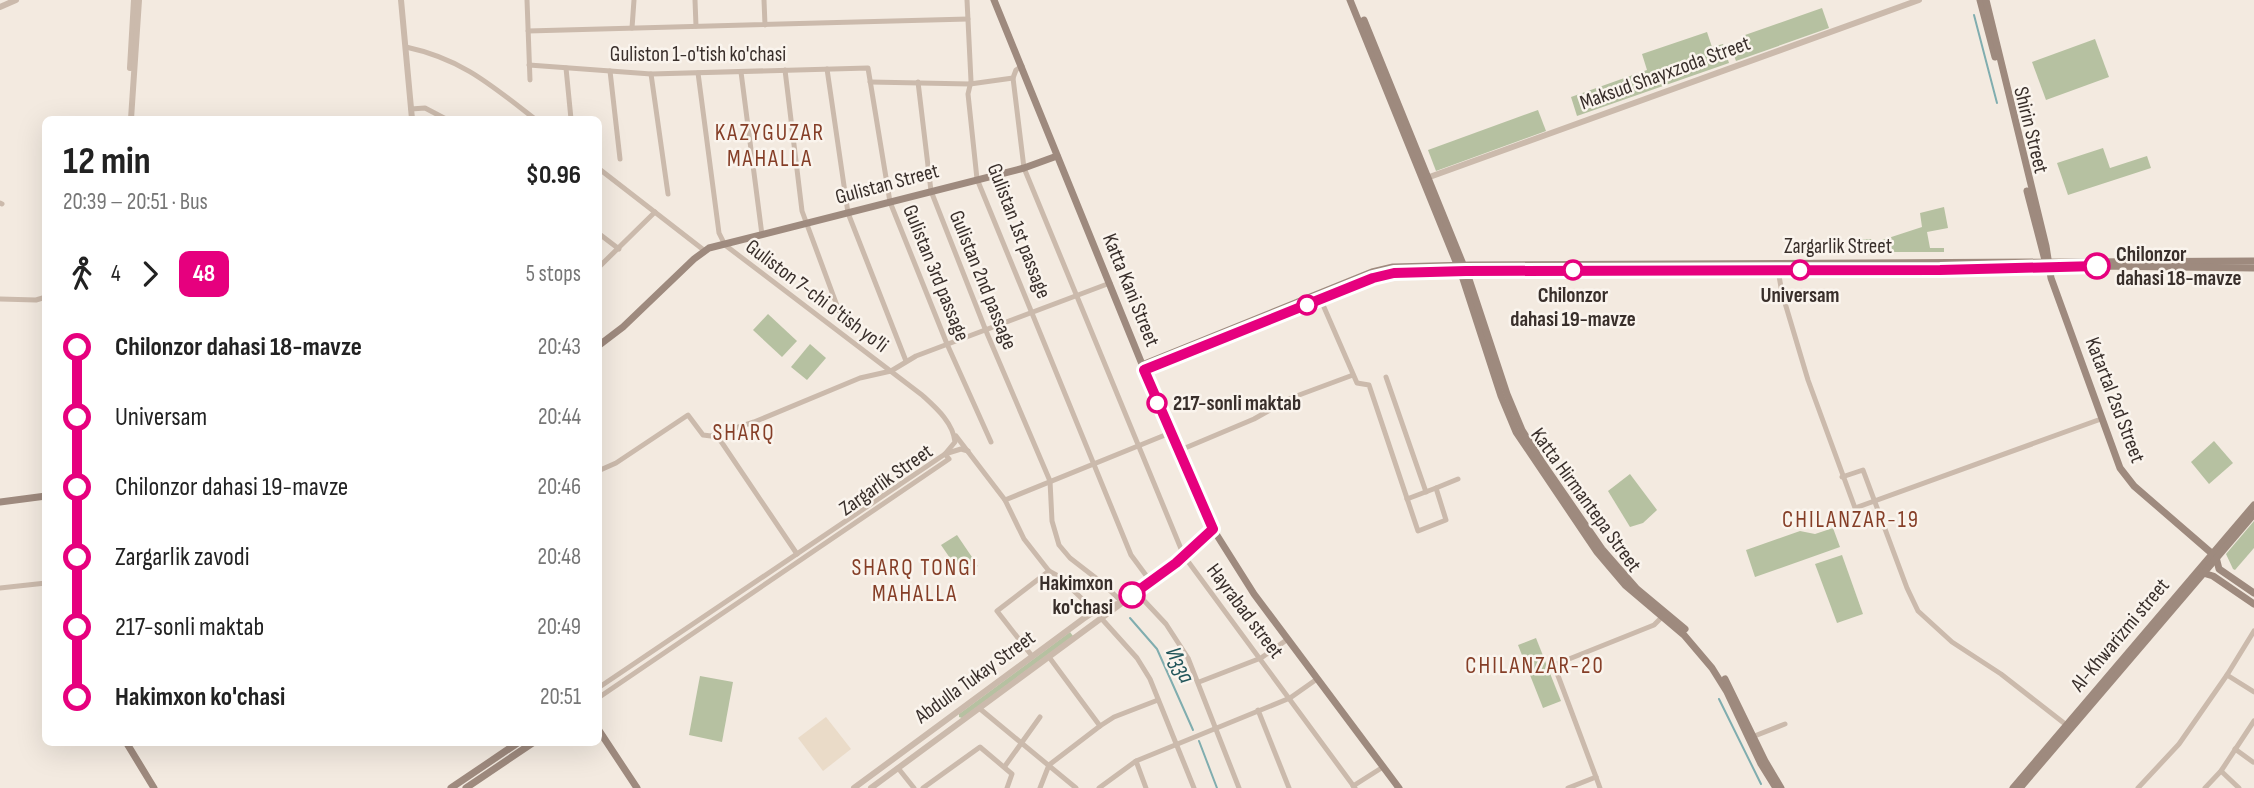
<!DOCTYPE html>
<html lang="en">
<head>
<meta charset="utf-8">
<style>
	:root { --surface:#fff; --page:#f2f2f2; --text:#222; --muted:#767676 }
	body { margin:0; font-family:"Sofia Sans Condensed",sans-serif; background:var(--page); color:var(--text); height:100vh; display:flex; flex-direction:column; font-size:26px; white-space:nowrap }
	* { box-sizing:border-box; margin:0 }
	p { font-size:23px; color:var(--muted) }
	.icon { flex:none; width:38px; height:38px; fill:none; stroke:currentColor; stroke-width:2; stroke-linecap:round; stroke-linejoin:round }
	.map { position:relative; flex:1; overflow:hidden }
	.details { position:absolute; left:42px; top:116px; width:560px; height:630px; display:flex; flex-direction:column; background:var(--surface); border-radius:10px; box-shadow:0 7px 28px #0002 }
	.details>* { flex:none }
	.badge { padding:0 14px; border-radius:10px; font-size:24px; line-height:46px }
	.map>.badge { position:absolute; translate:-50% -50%; box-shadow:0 0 0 4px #fff }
	.legs { display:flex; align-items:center; gap:10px; height:77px; padding:0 21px; font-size:23px }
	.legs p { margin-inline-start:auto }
	.summary { display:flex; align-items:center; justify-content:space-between; height:119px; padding:0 21px }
	h1 { font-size:38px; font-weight:700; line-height:52px }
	ul { padding:0 21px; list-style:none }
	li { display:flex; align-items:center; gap:24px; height:70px; font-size:26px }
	li i { display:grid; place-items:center; width:10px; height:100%; margin:0 9px; background:currentColor }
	li i::after { content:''; width:18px; height:18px; margin:-9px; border:5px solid; border-radius:50%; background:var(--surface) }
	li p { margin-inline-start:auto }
	li:first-child i { background:linear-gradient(#0000 50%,currentColor 0) }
	li:last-child i { background:linear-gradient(currentColor 50%,#0000 0) }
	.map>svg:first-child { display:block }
</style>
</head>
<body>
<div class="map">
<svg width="2254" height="788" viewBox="0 0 2254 788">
	<rect width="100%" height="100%" fill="#f3eae0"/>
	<g fill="#b6c1a1">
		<path d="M 1822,8 L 1829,28 L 1736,61 L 1731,48 L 1747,43 L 1745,35 Z"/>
		<path d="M 1707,32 L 1712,47 L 1723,44 L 1729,63 L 1577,116 L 1571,97 L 1647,70 L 1642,54 Z"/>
		<path d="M 2095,39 L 2109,77 L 2046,100 L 2032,62 Z"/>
		<path d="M 1538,110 L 1546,131 L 1436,171 L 1428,150 Z"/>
		<path d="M 2103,148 L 2110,168 L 2147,156 L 2151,168 L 2068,195 L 2057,163 Z"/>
		<path d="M 1944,207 L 1948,228 L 1927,232 L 1930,248 L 1944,248 L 1944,252 L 1860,252 L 1857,242 L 1864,239 L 1871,239 L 1873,243 L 1922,227 L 1920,213 Z"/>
		<path d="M 768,314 L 797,341 L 782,357 L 753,330 Z"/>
		<path d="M 810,344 L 826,358 L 807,380 L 791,367 Z"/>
		<path d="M 2214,441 L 2233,463 L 2209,484 L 2191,462 Z"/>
		<path d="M 1630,474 L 1657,510 L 1643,523 L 1630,527 L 1608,491 Z"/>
		<path d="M 2254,521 L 2254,548 L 2235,570 L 2233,569 L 2226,554 Z"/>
		<path d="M 1833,528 L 1840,547 L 1755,577 L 1746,550 L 1800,531 L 1815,534 Z"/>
		<path d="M 957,535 L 978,566 L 963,577 L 941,545 Z"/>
		<path d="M 1842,555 L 1863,614 L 1837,623 L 1815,564 Z"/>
		<path d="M 1070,632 L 1073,636 L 962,718 L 959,717 L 959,714 Z"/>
		<path d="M 1536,638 L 1561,701 L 1543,708 L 1518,645 Z"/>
		<path d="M 700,676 L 733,682 L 722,742 L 689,735 Z"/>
	</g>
	<path fill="#eadbc8" d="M 826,717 L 851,749 L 823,771 L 798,738 Z"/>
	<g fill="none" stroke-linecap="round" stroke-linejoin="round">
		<g stroke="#80adaf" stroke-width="2">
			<path d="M 1974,15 L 1997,103"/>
			<path d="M 1130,618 L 1157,649 L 1193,730"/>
			<path d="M 1719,699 L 1761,784"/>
			<path d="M 1199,741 L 1217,788"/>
		</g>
		<g stroke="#cbbaac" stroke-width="5">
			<path d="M 527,0 L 530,80"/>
			<path d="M 695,0 L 696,26"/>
			<path d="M 764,0 L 765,25"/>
			<path d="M 967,0 L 971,81 L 968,94 L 977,179 L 1131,555 L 1151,582"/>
			<path d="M 632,28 L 634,0"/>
			<path d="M 528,31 L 968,19"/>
			<path d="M 406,47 C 462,59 491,85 535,119"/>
			<path d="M 529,65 L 651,74 L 868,68 L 890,202 L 947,344 L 991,442"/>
			<path d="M 566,68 L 571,119"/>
			<path d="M 827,69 L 848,213 L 906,361"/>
			<path d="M 785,70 L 802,211 L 839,311"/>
			<path d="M 610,71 L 620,159"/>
			<path d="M 741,72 L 762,235"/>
			<path d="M 651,74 L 668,194"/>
			<path d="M 1013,78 L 1024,168 L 1184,556 L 1355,788"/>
			<path d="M 870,82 L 970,84 L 1013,78 L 1016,70 L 1022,66"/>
			<path d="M 918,82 L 931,191 L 986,331 L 1050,481 L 1052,521 L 1059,545 L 1070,558 L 1101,582 L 1122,602"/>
			<path d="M 411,109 L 425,108 L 446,119"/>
			<path d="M 598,168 L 705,251"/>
			<path d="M 0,203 L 2,204"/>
			<path d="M 598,233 L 619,249"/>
			<path d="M 598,268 L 655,212"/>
			<path d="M 1778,270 L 1782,293 L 1808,380 L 1855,508 L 2101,419"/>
			<path d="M 1320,298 L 1357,383 L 1369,385 L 1418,531 L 1446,520 L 1436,488 L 1458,479"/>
			<path d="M 0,299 L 36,300 L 46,297"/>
			<path d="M 1386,377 L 1426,492"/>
			<path d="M 716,434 L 797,554"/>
			<path d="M 956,436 L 1005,500 L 1024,539 L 1049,571 L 1058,576 L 1095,611"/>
			<path d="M 1178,451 L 1254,419 L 1291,398 L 1353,375"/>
			<path d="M 948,453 L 961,449 L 968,451"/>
			<path d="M 598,471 L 616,463 L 688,415 L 703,435 L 711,436 L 754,422 L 860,378 L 891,371 L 916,356 L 1110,283"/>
			<path d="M 1842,477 L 1863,470 L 1907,588 L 1918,611 L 1952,642 L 2001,674 L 2069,727"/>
			<path d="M 1407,499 L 1436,488"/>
			<path d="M 1005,500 L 1170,433"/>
			<path d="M 0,588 L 46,583"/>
			<path d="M 1136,592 L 1166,624 L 1188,658 L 1239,788"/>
			<path d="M 1101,618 L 1137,658 L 1150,679 L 1194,788"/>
			<path d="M 1032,656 L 997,611 L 1049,571"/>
			<path d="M 1049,657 L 1100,726"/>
			<path d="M 2227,675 L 2254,692"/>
			<path d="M 1199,682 L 1261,658 L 1288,639"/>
			<path d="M 598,688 L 945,454 L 955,442 C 953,422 935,407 922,395 L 725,245 L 719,233 L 698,73"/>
			<path d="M 598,698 L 949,459 L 945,454"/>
			<path d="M 979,708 L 1076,788"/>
			<path d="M 1258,710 L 1289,788"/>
			<path d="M 1752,737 L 1785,724"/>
			<path d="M 2235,749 L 2253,762"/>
			<path d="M 1136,761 L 1146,788"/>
			<path d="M 1005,766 L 1040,717"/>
			<path d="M 898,768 L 914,788"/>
			<path d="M 2221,771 L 2239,788"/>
			<path d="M 1596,777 L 1554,665 L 1654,625 L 1664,615"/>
			<path d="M 1353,786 L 1383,767"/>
			<path d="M 923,788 L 980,747 L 1012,774 L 1007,788"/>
			<path d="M 1040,788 L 1049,765 L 1100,726 L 1114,717 L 1158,700"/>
			<path d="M 1099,788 L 1136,761 L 1290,698 L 1317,679"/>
			<path d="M 1568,788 L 1596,777 L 1600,788"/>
			<path d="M 2138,788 L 2179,744 L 2227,675 L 2254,631"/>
			<path d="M 2205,788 L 2221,771 L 2254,721"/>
		</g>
		<g stroke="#cbbaac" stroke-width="6">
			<path d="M 401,0 L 412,119"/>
			<path d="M 0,7 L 16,0"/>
			<path d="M 130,68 L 134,0"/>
			<path d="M 131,119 L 139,0"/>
			<path d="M 1424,179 L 1919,0"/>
			<path d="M 854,788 L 1083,619 L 1095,611 L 1117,604"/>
			<path d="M 871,788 L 1168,569 L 1213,529"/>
		</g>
		<g stroke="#9e8a7e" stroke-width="7">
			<path d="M 994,0 L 1170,433 L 1213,529 L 1254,594 L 1399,788"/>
			<path d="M 1350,0 L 1463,279 L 1501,396 L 1516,432 L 1597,552 L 1625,585 L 1684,635 L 1712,668 L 1727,692 L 1761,764 L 1776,788"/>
			<path d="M 1980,0 L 1995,57"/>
			<path d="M 1986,0 L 2046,246 L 2051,278 L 2120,468 L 2134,486 L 2216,557 L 2219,569 L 2254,593"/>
			<path d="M 1364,20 L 1469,279 L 1507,394 L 1522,430 L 1542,462 L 1602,549 L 1637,589 L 1685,629"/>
			<path d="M 2027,191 L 2046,264"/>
			<path d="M 598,346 L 623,327 L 694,259 L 709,248 L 1024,168 L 1057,156"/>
			<path d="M 1142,365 L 1372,272 L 1393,267 L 1470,265 L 2254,261"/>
			<path d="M 1144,370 L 1373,278 L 1394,273 L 1459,271 L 1940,270 L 2097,266 L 2254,268"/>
			<path d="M 0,502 L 46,496"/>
			<path d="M 2203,573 L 2213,576 L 2254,604"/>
			<path d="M 1725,679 L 1765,761 L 1781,788"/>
			<path d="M 598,729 L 637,788"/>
			<path d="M 126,742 L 154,788"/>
			<path d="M 451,788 L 519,742"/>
			<path d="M 466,788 L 534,742"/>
			<path d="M 2013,788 L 2254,505"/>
			<path d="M 2020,788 L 2254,514"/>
		</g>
	</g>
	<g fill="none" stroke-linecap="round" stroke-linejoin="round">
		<defs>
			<path id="line-1" d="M 1132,595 L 1176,563 L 1213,529 L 1144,370 L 1373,278 L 1394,273 L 1466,271 L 1940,270 L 2097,266"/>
		</defs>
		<use href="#line-1" stroke="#fff" stroke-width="16"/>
		<use href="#line-1" stroke="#e6007e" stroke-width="10"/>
	</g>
	<g fill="#fff" stroke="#e6007e" stroke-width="3.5">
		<circle cx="2097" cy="266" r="12"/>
		<circle cx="1573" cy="270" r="9"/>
		<circle cx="1800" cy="270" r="9"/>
		<circle cx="1307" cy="305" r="9"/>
		<circle cx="1157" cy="403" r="9"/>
		<circle cx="1132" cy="595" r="12"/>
	</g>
	<g text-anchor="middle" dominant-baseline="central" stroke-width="5" stroke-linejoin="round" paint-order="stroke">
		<g font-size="21" fill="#392f2b" stroke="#faf4ed">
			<text x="698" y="54">Guliston 1-o'tish ko'chasi</text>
			<text transform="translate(1665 73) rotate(-20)">Maksud Shayxzoda Street</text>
			<text transform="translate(2031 130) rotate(76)">Shirin Street</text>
			<text transform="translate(887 184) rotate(-15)">Gulistan Street</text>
			<text transform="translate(1019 231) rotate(69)">Gulistan 1st passage</text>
			<text x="1838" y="246">Zargarlik Street</text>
			<text transform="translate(936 273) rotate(68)">Gulistan 3rd passage</text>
			<text transform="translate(983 280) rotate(68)">Gulistan 2nd passage</text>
			<text transform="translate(1131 290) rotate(68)">Katta Kani Street</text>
			<text transform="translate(817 296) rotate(37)">Guliston 7-chi o'tish yo'li</text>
			<text transform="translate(2115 400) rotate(69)">Katartal 2sd Street</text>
			<text transform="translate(886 480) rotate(-35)">Zargarlik Street</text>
			<text transform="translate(1586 500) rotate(54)">Katta Hirmаntepa Street</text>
			<text transform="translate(1245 611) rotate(53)">Hayrabad street</text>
			<text transform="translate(2120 635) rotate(-50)">Al-Khwarizmi street</text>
			<text transform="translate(975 677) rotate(-36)">Abdulla Tukay Street</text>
		</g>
		<g font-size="21" font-weight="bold" fill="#392f2b" stroke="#faf4ed" text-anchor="start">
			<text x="2116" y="254">Chilonzor<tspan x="2116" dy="24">dahasi 18-mavze</tspan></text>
			<text x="1573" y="295" text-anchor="middle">Chilonzor<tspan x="1573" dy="24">dahasi 19-mavze</tspan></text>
			<text x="1800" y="295" text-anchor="middle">Universam</text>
			<text x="1173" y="403">217-sonli maktab</text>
			<text x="1113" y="583" text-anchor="end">Hakimxon<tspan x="1113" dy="24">ko'chasi</tspan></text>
		</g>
		<g font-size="23" letter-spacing="2" fill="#853e27" stroke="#faf4ed">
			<text x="770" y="133">KAZYGUZAR<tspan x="770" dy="26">MAHALLA</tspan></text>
			<text x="744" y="433">SHARQ</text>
			<text x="1851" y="520">CHILANZAR-19</text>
			<text x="915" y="568">SHARQ TONGI<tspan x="915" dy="26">MAHALLA</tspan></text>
			<text x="1535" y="666">CHILANZAR-20</text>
		</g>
		<g font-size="23" font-style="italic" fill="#21555a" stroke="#faf4ed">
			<text transform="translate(1180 665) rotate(64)">Изза</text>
		</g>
	</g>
</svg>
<section class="details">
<div class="summary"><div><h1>12 min</h1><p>20:39 – 20:51 · Bus</p></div><b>$0.96</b></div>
<div class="legs"><svg class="icon" aria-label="walk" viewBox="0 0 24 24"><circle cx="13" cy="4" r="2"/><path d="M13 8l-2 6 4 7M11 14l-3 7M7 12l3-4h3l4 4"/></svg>4<svg class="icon" aria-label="forward" viewBox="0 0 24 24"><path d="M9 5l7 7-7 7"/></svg><b class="badge" style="background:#e6007e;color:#fff">48</b><p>5 stops</p></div>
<ul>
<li><i style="color:#e6007e"></i><b>Chilonzor dahasi 18-mavze</b><p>20:43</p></li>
<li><i style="color:#e6007e"></i><span>Universam</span><p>20:44</p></li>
<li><i style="color:#e6007e"></i><span>Chilonzor dahasi 19-mavze</span><p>20:46</p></li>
<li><i style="color:#e6007e"></i><span>Zargarlik zavodi</span><p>20:48</p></li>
<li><i style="color:#e6007e"></i><span>217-sonli maktab</span><p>20:49</p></li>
<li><i style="color:#e6007e"></i><b>Hakimxon ko'chasi</b><p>20:51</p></li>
</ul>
</section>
</div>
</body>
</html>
